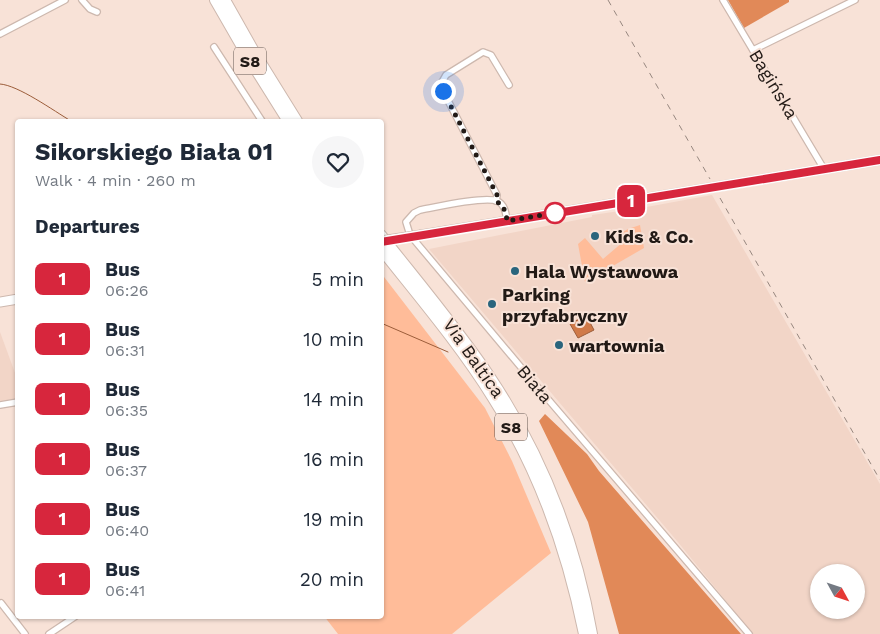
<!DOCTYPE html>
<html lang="en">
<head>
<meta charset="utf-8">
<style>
	:root { --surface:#fff; --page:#f6f6f7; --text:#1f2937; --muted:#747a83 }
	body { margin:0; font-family:"Work Sans",sans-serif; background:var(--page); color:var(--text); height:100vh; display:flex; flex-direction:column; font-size:19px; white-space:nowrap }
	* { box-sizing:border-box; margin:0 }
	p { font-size:16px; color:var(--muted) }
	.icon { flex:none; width:28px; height:28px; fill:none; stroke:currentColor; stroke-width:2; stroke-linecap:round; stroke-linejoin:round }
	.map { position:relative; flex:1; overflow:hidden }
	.details { position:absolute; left:15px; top:119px; width:369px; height:500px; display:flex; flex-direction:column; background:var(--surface); border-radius:5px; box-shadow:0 1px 4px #0004 }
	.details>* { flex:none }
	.badge { padding:0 10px; border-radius:8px; font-size:18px; line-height:32px }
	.needle { width:32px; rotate:130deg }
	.controls { position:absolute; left:810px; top:564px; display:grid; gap:10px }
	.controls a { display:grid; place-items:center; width:55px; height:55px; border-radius:50%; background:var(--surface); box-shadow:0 1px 4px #0004; font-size:25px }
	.you { position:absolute; width:25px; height:25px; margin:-12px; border:4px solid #fff; border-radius:50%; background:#1a73e8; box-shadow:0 0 0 8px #1a73e833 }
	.map>.badge { position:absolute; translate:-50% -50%; box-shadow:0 0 0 2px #fff }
	h2 { padding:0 20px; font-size:19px; line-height:45px }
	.round { display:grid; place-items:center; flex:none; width:52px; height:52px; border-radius:26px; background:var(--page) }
	.head { display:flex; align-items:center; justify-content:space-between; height:85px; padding:0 20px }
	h1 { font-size:24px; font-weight:700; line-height:38px }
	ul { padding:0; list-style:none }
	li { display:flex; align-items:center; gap:15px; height:60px; padding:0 20px }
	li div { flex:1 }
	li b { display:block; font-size:19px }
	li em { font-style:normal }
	li .badge { min-width:55px; font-weight:700; text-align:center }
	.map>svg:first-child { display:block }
</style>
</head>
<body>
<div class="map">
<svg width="880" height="634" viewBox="0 0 880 634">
	<rect width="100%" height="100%" fill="#f8e2d7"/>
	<g fill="#f2d5c7" fill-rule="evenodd">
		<path d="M 712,195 L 880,484 L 880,634 L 753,634 L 677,541 L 429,249 L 592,217 L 592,215 L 641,208 ZM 819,572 L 856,572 L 856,610 L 819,610 Z"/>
		<path d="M 0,332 L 18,381 L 17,399 L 0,403 Z"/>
	</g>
	<g fill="#ffbc99">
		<path d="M 640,225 L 644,248 L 585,282 L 578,244 L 585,238 L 603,259 L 623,242 L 618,235 L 628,229 Z"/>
		<path d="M 381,273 L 485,408 L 512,461 L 551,553 L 452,634 L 338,634 L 324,616 L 381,616 Z"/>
	</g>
	<g fill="#e18958">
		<path d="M 728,0 L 789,0 L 789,2 L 744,28 Z"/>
		<path d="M 545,414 L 587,454 L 599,471 L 741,634 L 619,634 L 588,522 L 539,421 Z"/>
	</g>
	<path fill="#d07a49" stroke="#9c5d3a" d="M 586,315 L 594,330 L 578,338 L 570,324 Z"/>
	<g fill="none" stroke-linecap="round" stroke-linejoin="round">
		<g stroke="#9c5d3a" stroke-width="1">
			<path d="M 0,84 C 18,85 54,111 71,121"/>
			<path d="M 381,323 L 448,352"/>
		</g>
		<defs>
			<g id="street">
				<path d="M 82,0 L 90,9 L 97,12"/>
				<path d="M 723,0 L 824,169"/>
				<path d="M 0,34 L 65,0"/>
				<path d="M 214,47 L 262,121"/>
				<path d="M 753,50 L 855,0"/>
				<path d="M 496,201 L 497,195 L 443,91 L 442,82 L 446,75 L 483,52 L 491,55 L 509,85"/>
				<path d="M 507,221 C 506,214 505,204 497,201 C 484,196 436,207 420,210 L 414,213 L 406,222 L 410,235 L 535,384 L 749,634"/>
				<path d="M 0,405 L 18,402"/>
				<path d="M 1,603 L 25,634"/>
				<path d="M 49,634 L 76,616"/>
			</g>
			<g id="secondary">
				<path d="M 421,235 L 880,160"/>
				<path d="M 0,302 L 18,299"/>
			</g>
			<g id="highway">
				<path d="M 215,0 L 249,59 L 288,121"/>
				<path d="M 225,0 L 256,55 L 297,121"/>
				<path d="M 381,235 C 418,282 457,328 490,377 C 542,455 576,543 592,634"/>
				<path d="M 381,249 C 419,297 460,345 493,398 C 539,470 567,550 584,634"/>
			</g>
		</defs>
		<use href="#street" stroke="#cdb8ae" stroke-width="8"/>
		<use href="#secondary" stroke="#cdb8ae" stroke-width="11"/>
		<use href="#highway" stroke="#cdb8ae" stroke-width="12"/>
		<use href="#street" stroke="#fff" stroke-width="5.5"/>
		<use href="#secondary" stroke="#fff" stroke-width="9"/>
		<use href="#highway" stroke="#fff" stroke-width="10"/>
		<g stroke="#97877f" stroke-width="1" stroke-dasharray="6 6" stroke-linecap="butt">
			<path d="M 608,0 L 710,179"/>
			<path d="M 720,198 L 880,480"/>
		</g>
		<defs>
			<path id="secondary-bridge" d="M 381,241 L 421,235"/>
		</defs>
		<use href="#secondary-bridge" stroke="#cdb8ae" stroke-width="11" stroke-linecap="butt"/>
		<use href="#secondary-bridge" stroke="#fff" stroke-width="9"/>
	</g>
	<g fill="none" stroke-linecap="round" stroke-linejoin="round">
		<defs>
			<path id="line" d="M 381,242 L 880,160"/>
		</defs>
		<use href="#line" stroke="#fff" stroke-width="11"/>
		<use href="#line" stroke="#d7263d" stroke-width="8"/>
		<path stroke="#221a16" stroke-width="5" stroke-dasharray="0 9" d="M 443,91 L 497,195 L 496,201 C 504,206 506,212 507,221 L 555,213"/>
	</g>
	<circle fill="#fff" stroke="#d7263d" stroke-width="2.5" cx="555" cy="213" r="10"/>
	<g fill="#2a657d" stroke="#f8e2d7" stroke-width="2">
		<circle cx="595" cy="236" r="5"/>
		<circle cx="515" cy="271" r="5"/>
		<circle cx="492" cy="304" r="5"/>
		<circle cx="559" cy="345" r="5"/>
	</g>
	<g text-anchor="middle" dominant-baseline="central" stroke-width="4" stroke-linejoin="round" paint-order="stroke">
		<g fill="#f8e2d7" stroke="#625650" stroke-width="1">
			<rect x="234" y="47.5" width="32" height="27" rx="4"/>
			<rect x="495" y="413.5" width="32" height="27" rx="4"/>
		</g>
		<g font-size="16" font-weight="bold" fill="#221a16">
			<text x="250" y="61">S8</text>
			<text x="511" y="427">S8</text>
		</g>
		<g font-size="18" fill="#221a16" stroke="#f8e2d7">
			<text transform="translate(774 84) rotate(59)">Bagińska</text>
			<text transform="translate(474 358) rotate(55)">Via Baltica</text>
			<text transform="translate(535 384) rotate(50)">Biała</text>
		</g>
		<g font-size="18" font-weight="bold" fill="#221a16" stroke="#f8e2d7" text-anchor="start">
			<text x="605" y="236">Kids &amp; Co.</text>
			<text x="525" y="271">Hala Wystawowa</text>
			<text x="502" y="294">Parking<tspan x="502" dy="21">przyfabryczny</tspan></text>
			<text x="569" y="345">wartownia</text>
		</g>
	</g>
</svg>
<div class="controls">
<a><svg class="needle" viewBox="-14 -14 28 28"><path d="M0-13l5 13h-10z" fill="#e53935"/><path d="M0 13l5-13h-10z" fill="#747a83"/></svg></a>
</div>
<div class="you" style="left:443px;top:91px"></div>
<b class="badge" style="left:631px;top:201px;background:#d7263d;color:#fff">1</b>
<section class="details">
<div class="head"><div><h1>Sikorskiego Biała 01</h1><p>Walk · 4 min · 260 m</p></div><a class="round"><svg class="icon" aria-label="heart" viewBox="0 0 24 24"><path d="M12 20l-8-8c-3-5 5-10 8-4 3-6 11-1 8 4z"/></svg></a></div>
<h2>Departures</h2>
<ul>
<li><span class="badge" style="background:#d7263d;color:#fff">1</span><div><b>Bus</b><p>06:26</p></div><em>5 min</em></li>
<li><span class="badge" style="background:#d7263d;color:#fff">1</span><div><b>Bus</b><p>06:31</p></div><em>10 min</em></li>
<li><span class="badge" style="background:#d7263d;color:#fff">1</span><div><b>Bus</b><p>06:35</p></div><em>14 min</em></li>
<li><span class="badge" style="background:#d7263d;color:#fff">1</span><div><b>Bus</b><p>06:37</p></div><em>16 min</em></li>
<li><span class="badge" style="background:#d7263d;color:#fff">1</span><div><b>Bus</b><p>06:40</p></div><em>19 min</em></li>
<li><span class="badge" style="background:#d7263d;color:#fff">1</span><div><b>Bus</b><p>06:41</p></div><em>20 min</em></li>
</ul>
</section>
</div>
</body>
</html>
